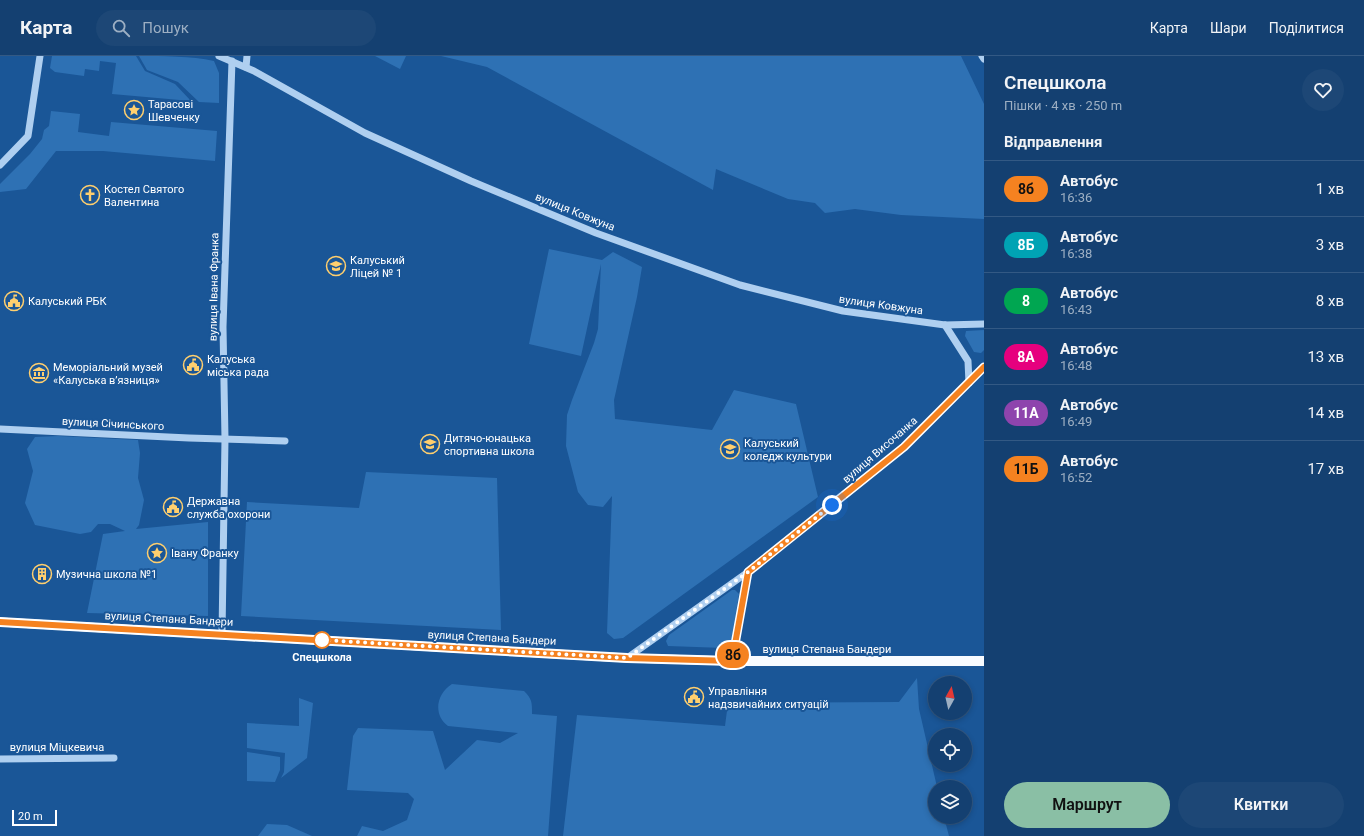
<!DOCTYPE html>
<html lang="uk">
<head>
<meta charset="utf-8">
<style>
	:root { --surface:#144071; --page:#1d4776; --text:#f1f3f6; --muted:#9dafc3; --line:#335984; --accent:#8abfa5 }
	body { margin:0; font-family:Roboto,sans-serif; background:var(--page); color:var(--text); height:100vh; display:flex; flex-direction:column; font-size:15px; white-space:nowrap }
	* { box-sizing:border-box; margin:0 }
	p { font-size:13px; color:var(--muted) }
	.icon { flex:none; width:22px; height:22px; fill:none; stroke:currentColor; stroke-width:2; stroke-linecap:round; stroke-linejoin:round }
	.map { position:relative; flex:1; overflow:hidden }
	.drawer { display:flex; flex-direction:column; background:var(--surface); width:380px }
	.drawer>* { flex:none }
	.badge { padding:0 8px; border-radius:13px; font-size:14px; line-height:26px }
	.needle { width:26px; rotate:8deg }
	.buttons { position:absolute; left:928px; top:620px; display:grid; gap:8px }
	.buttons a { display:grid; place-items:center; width:44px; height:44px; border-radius:50%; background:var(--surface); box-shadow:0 2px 6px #0003,0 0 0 1px var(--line); font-size:20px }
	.scale { position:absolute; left:12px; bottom:10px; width:45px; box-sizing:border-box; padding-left:4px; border:2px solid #fff; border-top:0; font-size:11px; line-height:14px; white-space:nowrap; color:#fff; -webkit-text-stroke:3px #1a5697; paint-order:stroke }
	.you { position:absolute; width:20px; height:20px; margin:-10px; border:3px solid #fff; border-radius:50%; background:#1a73e8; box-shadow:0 0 0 6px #1a73e833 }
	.map>.badge { position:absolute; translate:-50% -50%; box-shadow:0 0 0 2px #fff }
	h2 { padding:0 20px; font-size:15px; line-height:36px }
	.round { display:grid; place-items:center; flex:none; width:42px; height:42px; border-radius:21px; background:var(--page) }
	.headline { display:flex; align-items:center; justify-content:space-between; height:68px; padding:0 20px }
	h1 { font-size:19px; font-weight:600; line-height:30px }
	.primary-button { display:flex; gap:8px; margin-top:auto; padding:8px 20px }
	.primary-button a { flex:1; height:46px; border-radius:24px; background:var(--accent); color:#111; font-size:16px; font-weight:600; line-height:46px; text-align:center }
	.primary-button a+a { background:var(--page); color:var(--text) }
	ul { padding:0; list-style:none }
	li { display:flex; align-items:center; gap:12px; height:56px; padding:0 20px; border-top:1px solid var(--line) }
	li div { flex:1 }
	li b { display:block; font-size:15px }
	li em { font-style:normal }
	li .badge { min-width:44px; font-weight:700; text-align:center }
	header { display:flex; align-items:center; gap:24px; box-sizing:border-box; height:56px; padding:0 20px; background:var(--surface); border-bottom:1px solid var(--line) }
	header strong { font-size:19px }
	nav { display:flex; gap:22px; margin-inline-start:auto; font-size:14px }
	.search { width:280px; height:36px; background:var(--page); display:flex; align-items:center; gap:10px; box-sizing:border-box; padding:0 14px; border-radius:22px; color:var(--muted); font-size:15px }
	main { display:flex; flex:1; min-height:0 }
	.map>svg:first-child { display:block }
</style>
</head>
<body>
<header>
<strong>Карта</strong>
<div class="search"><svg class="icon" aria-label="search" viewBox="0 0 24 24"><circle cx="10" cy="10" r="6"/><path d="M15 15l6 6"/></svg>Пошук</div>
<nav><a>Карта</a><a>Шари</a><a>Поділитися</a></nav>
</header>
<main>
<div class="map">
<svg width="984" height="780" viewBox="0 0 984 780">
	<rect width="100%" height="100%" fill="#1a5697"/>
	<g fill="#2e71b4">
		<path d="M 52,0 L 136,0 L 145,15 L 175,28 L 191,45 L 112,38 L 116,7 L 100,5 L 99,15 L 85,13 L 84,20 L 55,16 L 50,12 Z"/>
		<path d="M 139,0 C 163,0 191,0 214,5 L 219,17 L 219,47 L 199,46 L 178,26 L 147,14 Z"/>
		<path d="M 375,0 L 406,0 L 400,13 Z"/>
		<path d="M 441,0 L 961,0 L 984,48 L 984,163 L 901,159 L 855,153 L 825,157 L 815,147 L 788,143 L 716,113 L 713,134 L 487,11 Z"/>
		<path d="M 51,55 L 80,58 L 78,76 L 109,80 L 111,66 L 217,75 L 215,105 L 103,95 L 56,95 L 26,133 L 0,136 L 0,128 L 30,98 L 42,83 L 44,74 L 49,70 Z"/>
		<path d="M 549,193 L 602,204 L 613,196 L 642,211 L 637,241 L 614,344 L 615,363 L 712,374 L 734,334 L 796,348 L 818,441 L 623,582 L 614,583 L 607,577 L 612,440 L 603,451 L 588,449 L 578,436 L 566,390 L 567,359 L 572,344 L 594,287 L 598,273 L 601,208 L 581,300 L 529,288 Z"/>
		<path d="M 984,274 L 984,294 L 981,297 L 974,296 L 965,280 L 966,275 Z"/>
		<path d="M 58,380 L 138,384 L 140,397 L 138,422 L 144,444 L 139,469 L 136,473 L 208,466 L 208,560 L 87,557 L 103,478 L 125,475 L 110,468 L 98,468 L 91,476 L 80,478 L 35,469 L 25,447 L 33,415 L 27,393 L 35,381 Z"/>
		<path d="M 366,416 L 497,422 L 501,574 L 241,560 L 247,446 L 359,452 Z"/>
		<path d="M 732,534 L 735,534 L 739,538 L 731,587 L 724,592 L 668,590 L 666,585 L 669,579 Z"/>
		<path d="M 917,622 L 919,653 L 937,731 L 935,731 L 935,761 L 944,761 L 949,780 L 563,780 L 577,659 L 725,670 L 728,647 L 899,646 Z"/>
		<path d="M 452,628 L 524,635 C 532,643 532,646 532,658 L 557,660 L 548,780 L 357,780 L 362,770 L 383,775 L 407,764 L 414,743 L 408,737 L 347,734 L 353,680 L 358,672 L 433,675 L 445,714 L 477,684 L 500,687 L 518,677 L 448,670 C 433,659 436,638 452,628 Z"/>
		<path d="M 299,642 L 313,647 L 307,702 L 281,722 L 284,716 L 285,697 L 247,692 L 247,667 L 299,670 Z"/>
		<path d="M 247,696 L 280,701 L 280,714 L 275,726 L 247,725 Z"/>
		<path d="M 267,768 L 287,769 L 312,780 L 258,780 Z"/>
	</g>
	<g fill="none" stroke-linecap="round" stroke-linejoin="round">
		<g stroke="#afcff0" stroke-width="7">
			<path d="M 219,0 L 254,15 L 365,77 L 471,125 L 596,177 L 740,229 L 843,255 L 945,269 L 984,268"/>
			<path d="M 982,0 L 984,3"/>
			<path d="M 246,11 L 247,0"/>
			<path d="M 0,109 L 28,80 L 40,0"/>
			<path d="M 945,269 L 968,305 L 969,327"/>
			<path d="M 0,373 L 189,382 L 285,385"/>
			<path d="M 222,578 L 225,383 L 223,271 L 232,5"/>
			<path d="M 627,602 L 748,516 L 904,391 L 984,311"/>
			<path d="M 732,605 L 748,516"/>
			<path d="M 0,703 L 114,702"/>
		</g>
		<path stroke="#f8fbff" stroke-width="10" d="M 0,566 L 627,602 L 732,605 L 984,605"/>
	</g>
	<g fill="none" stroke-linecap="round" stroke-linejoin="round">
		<defs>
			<path id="line" d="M 0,566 L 627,602 L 732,605 L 748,516 L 904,391 L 984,311"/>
		</defs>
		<use href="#line" stroke="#fff" stroke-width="9"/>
		<use href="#line" stroke="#f58220" stroke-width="6"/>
		<path stroke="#fff" stroke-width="4" stroke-dasharray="0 7.2" d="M 322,584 L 627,602 L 748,516 L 832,449"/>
	</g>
	<defs>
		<symbol id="sight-ring" viewBox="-11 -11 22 22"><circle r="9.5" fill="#1a5697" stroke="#ffcf6e" stroke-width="1.5"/><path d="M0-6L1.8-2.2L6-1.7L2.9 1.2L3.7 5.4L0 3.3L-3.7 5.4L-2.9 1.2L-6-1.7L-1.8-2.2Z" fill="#ffcf6e"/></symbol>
		<symbol id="church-ring" viewBox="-11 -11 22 22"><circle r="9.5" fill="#1a5697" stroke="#ffcf6e" stroke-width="1.5"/><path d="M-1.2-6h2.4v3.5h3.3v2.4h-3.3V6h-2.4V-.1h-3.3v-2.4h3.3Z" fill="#ffcf6e"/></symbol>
		<symbol id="school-ring" viewBox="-11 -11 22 22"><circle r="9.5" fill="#1a5697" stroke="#ffcf6e" stroke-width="1.5"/><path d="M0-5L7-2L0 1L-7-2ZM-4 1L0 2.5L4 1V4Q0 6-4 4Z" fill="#ffcf6e"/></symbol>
		<symbol id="civic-ring" viewBox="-11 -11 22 22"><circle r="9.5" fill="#1a5697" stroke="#ffcf6e" stroke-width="1.5"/><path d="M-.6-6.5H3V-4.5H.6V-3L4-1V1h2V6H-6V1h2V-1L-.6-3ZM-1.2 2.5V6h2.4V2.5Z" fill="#ffcf6e"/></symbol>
		<symbol id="museum-ring" viewBox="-11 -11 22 22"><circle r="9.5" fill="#1a5697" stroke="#ffcf6e" stroke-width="1.5"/><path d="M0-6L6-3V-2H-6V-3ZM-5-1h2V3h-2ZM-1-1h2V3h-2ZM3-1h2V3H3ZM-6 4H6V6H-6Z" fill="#ffcf6e"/></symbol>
		<symbol id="university-ring" viewBox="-11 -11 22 22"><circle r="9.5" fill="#1a5697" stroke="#ffcf6e" stroke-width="1.5"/><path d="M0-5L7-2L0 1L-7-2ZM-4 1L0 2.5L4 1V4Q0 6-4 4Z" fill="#ffcf6e"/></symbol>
		<symbol id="building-ring" viewBox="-11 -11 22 22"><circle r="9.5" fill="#1a5697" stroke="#ffcf6e" stroke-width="1.5"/><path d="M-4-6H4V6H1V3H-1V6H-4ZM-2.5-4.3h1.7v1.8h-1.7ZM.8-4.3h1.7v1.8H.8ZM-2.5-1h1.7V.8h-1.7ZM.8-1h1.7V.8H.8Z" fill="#ffcf6e"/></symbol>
	</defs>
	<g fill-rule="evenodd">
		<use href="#sight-ring" x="123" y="43" width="22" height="22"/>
		<use href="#church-ring" x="79" y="128" width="22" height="22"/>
		<use href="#school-ring" x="325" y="199" width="22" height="22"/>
		<use href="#civic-ring" x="3" y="234" width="22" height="22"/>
		<use href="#civic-ring" x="182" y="298" width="22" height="22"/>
		<use href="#museum-ring" x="28" y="306" width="22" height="22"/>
		<use href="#school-ring" x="419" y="377" width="22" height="22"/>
		<use href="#university-ring" x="719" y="382" width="22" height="22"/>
		<use href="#civic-ring" x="162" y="440" width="22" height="22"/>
		<use href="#sight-ring" x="146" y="486" width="22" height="22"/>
		<use href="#building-ring" x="31" y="507" width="22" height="22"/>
		<use href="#civic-ring" x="683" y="630" width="22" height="22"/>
	</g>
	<circle fill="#fff" stroke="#f58220" stroke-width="2" cx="322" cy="584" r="8"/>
	<g text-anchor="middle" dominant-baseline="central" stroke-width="4" stroke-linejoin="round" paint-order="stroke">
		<g font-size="11" fill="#fff" stroke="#1a5697" text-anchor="start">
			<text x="148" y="48">Тарасові<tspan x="148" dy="13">Шевченку</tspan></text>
			<text x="104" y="133">Костел Святого<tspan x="104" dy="13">Валентина</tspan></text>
			<text x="350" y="204">Калуський<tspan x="350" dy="13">Ліцей № 1</tspan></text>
			<text x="28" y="245">Калуський РБК</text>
			<text x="207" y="303">Калуська<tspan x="207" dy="13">міська рада</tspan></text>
			<text x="53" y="311">Меморіальний музей<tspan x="53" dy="13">«Калуська в’язниця»</tspan></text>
			<text x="444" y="382">Дитячо-юнацька<tspan x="444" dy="13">спортивна школа</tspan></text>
			<text x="744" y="387">Калуський<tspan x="744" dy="13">коледж культури</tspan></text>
			<text x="187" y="445">Державна<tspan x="187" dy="13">служба охорони</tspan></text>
			<text x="171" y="497">Івану Франку</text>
			<text x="56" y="518">Музична школа №1</text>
			<text x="708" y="635">Управління<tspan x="708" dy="13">надзвичайних ситуацій</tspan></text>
		</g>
		<g font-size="11" fill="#fff" stroke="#1a5697">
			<text transform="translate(575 156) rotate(22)">вулиця Ковжуна</text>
			<text transform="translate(214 231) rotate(-89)">вулиця Івана Франка</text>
			<text transform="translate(881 249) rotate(8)">вулиця Ковжуна</text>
			<text transform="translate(113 368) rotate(3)">вулиця Січинського</text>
			<text transform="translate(880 394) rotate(-41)">вулиця Височанка</text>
			<text transform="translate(169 563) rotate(3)">вулиця Степана Бандери</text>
			<text transform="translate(492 582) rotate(3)">вулиця Степана Бандери</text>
			<text x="827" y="593">вулиця Степана Бандери</text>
			<text x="57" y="691">вулиця Міцкевича</text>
		</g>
		<g font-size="11" font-weight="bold" fill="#fff" stroke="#1a5697">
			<text x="322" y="601">Спецшкола</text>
		</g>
	</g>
</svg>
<div class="buttons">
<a><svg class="needle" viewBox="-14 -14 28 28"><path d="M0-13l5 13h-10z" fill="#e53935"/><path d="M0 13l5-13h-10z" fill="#9dafc3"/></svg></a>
<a><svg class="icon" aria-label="locate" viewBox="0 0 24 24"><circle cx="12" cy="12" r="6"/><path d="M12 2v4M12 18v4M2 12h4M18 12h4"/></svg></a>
<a><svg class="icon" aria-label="layers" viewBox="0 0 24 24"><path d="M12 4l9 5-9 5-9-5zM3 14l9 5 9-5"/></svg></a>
</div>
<div class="scale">20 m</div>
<div class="you" style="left:832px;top:449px"></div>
<b class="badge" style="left:733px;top:599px;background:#f58220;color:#111">8б</b>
</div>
<section class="drawer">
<div class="headline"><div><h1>Спецшкола</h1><p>Пішки · 4 хв · 250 m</p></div><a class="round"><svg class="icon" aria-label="heart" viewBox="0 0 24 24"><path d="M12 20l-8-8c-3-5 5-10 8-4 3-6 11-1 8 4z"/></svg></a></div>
<h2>Відправлення</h2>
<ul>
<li><span class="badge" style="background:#f58220;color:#111">8б</span><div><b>Автобус</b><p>16:36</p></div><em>1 хв</em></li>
<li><span class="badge" style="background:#00a3b4;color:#fff">8Б</span><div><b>Автобус</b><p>16:38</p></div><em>3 хв</em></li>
<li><span class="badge" style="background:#00a651;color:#fff">8</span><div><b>Автобус</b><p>16:43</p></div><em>8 хв</em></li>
<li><span class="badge" style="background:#e6007e;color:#fff">8А</span><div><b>Автобус</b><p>16:48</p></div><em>13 хв</em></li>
<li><span class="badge" style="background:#8e44ad;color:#fff">11А</span><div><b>Автобус</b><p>16:49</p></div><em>14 хв</em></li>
<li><span class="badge" style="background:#f58220;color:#111">11Б</span><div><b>Автобус</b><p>16:52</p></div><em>17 хв</em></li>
</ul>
<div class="primary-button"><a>Маршрут</a><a>Квитки</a></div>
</section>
</main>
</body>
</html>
